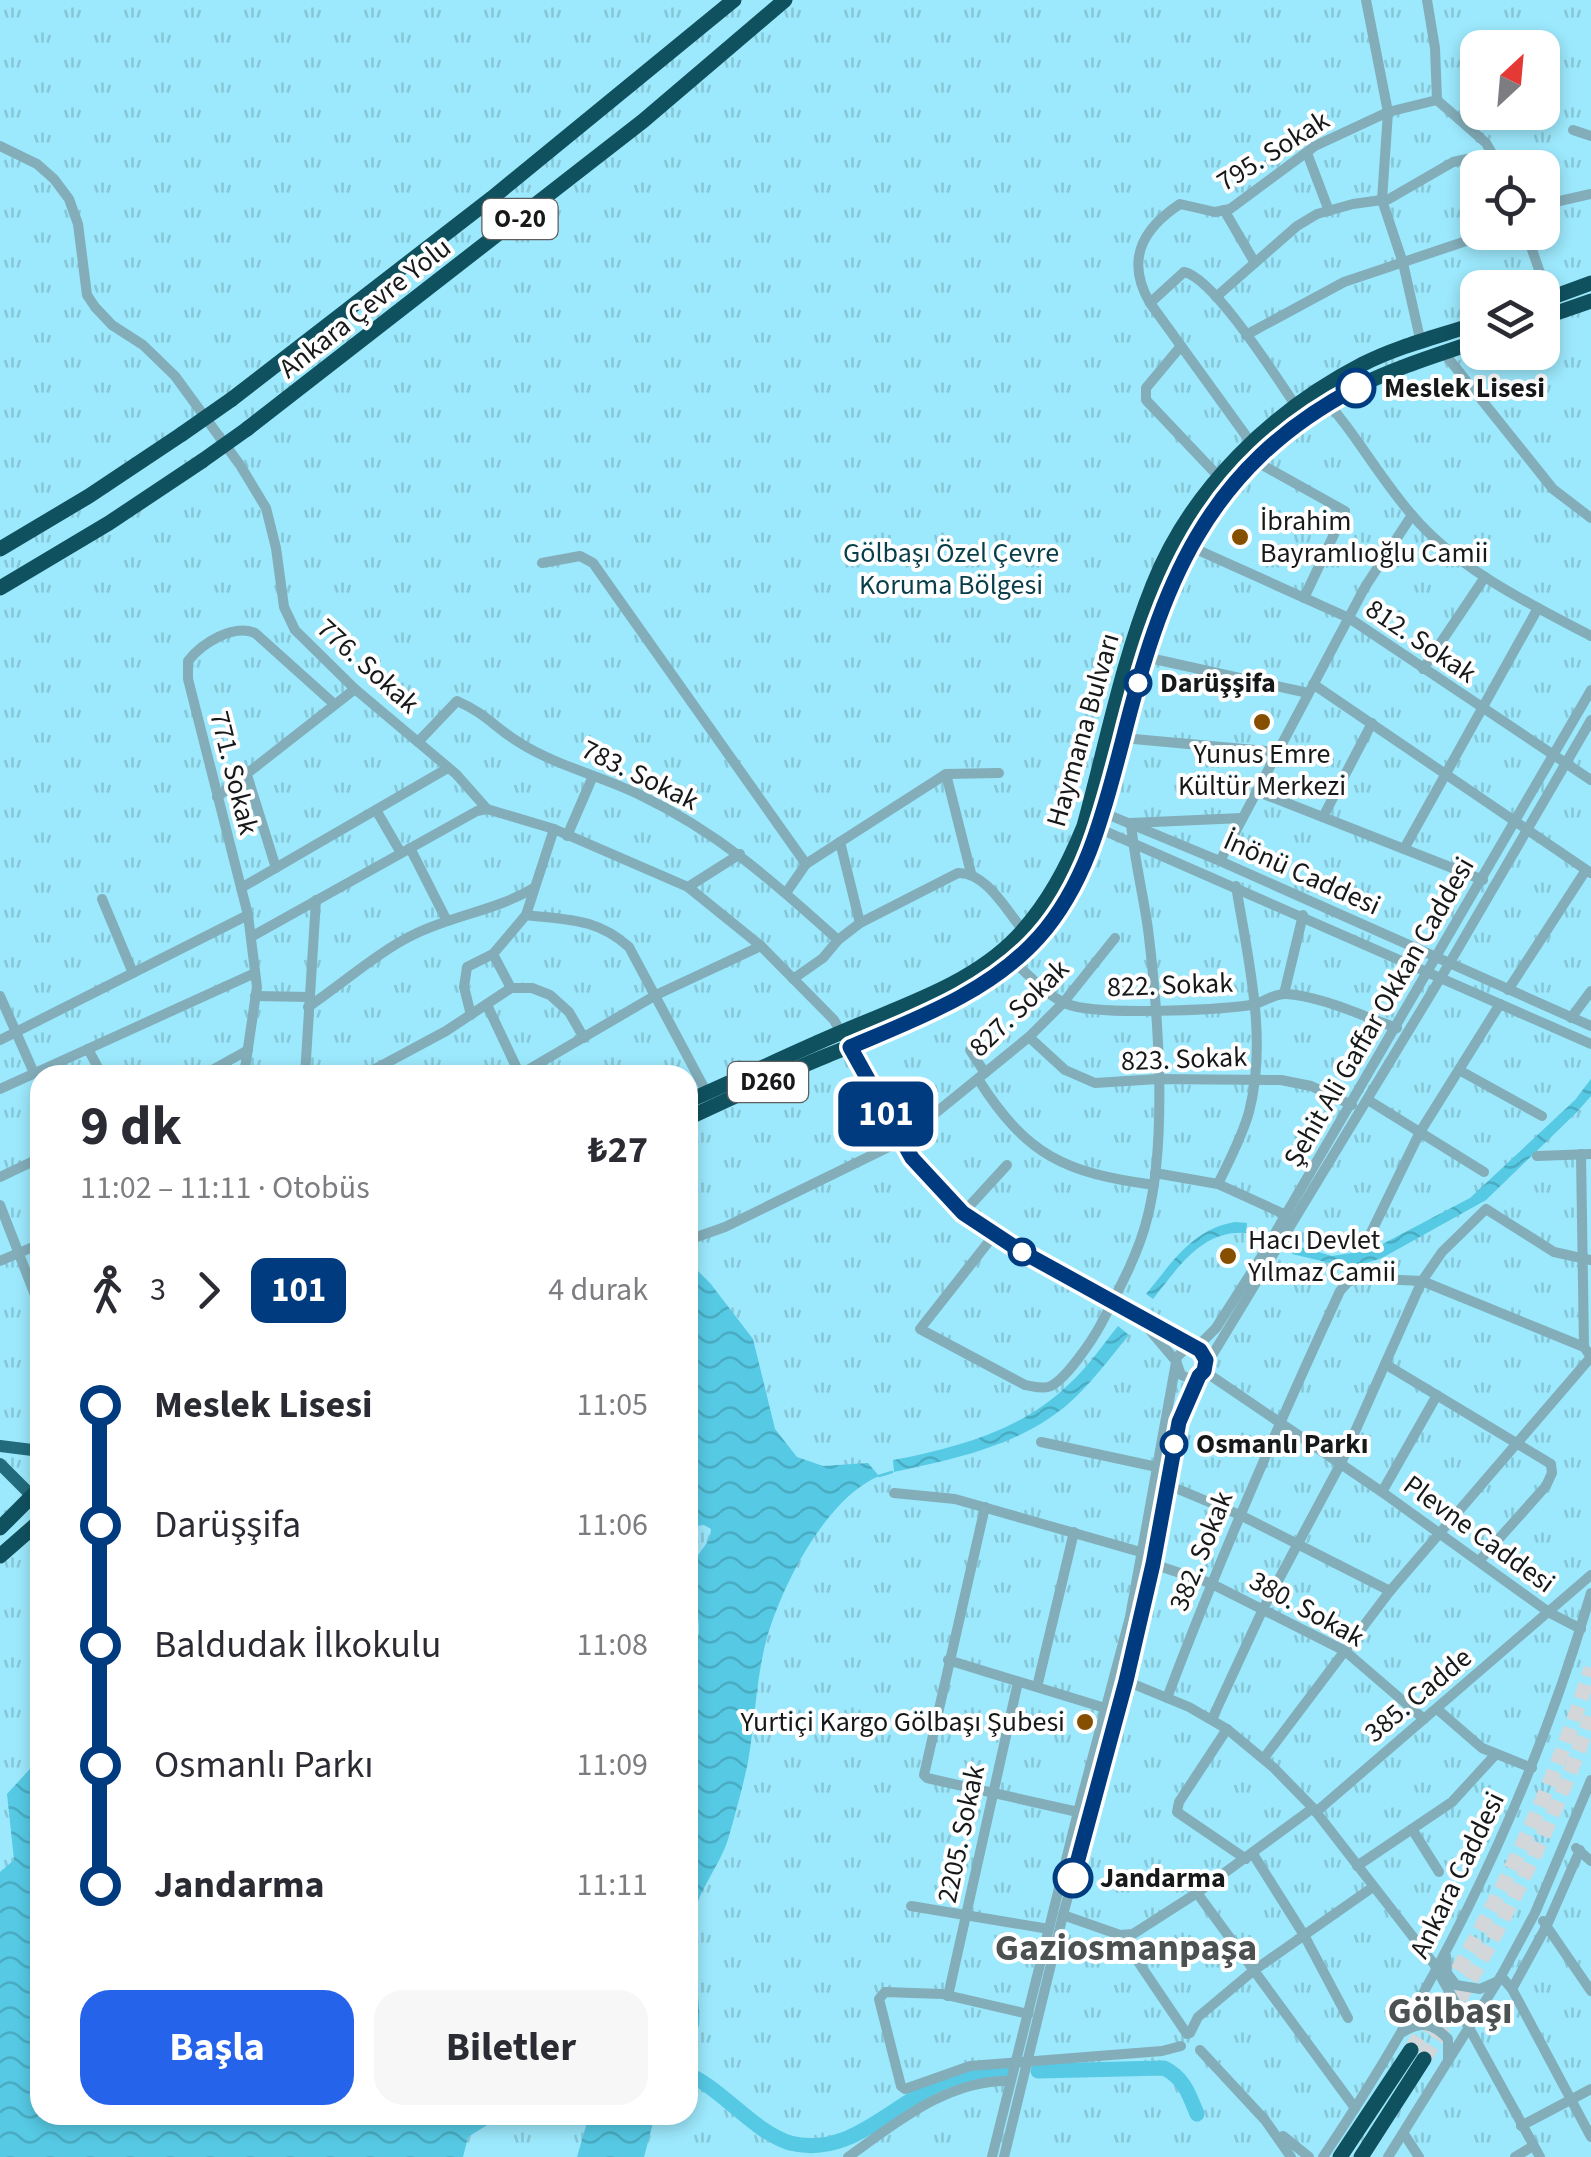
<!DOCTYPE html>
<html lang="tr">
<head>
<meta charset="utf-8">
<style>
	:root { --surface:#fff; --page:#f7f7f7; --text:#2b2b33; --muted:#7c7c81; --accent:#2563eb }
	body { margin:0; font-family:"Source Sans 3",sans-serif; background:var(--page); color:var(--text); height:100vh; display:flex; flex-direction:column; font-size:38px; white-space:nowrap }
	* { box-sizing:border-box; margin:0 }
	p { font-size:32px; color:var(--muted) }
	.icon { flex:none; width:55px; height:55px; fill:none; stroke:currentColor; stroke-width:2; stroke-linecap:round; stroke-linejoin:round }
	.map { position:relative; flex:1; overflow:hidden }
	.sheet { position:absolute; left:30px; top:1065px; width:668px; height:1060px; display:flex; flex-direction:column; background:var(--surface); border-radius:30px; box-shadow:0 5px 15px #0003 }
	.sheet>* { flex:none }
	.badge { padding:0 20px; border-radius:15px; font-size:35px; line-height:65px }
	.needle { width:65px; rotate:26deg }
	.fabs { position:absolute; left:1460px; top:30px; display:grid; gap:20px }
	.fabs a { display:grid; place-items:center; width:100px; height:100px; border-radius:20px; background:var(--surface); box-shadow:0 5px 15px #0003; font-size:50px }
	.map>.badge { position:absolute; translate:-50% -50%; box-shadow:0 0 0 5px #fff }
	.legs { display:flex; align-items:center; gap:15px; height:110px; padding:0 50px; font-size:32px }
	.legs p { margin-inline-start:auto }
	.head { display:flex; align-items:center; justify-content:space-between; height:170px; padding:0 50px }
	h1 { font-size:55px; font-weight:700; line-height:75px }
	.cta { display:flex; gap:20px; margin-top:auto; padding:20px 50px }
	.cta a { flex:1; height:115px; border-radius:30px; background:var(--accent); color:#fff; font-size:40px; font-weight:700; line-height:115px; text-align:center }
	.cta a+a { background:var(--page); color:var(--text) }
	ul { padding:0 50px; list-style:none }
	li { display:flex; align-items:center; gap:35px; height:120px; font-size:38px }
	li i { display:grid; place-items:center; width:15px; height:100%; margin:0 12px; background:currentColor }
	li i::after { content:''; width:25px; height:25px; margin:-12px; border:8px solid; border-radius:50%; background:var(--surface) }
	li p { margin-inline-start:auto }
	li:first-child i { background:linear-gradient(#0000 50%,currentColor 0) }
	li:last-child i { background:linear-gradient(currentColor 50%,#0000 0) }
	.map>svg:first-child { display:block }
</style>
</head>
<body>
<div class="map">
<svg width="1591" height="2157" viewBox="0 0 1591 2157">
	<defs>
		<pattern id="park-tufts" width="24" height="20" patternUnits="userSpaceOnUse" patternTransform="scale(2.5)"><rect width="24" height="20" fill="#9ce8fc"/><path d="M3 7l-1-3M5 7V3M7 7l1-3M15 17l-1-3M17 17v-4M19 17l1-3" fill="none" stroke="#86c6d7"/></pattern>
		<pattern id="water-waves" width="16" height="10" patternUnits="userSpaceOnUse" patternTransform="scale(2.5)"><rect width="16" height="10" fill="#56c9e4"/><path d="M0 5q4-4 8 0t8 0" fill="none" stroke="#4aacc3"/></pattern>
	</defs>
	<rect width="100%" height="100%" fill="#f4f9fb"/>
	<path fill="url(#park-tufts)" fill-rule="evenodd" d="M 0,0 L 1591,0 L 1591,2157 L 0,2157 ZM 1478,48 L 1542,48 L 1542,112 L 1478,112 ZM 1478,168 L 1542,168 L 1542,232 L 1478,232 ZM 1478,288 L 1542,288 L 1542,352 L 1478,352 ZM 40,1075 L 688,1075 L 688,2115 L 40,2115 Z"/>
	<g fill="url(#water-waves)">
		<path d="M 1591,1079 L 1591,1096 L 1577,1112 L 1486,1200 L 1382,1258 L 1366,1263 L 1338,1265 L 1292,1254 L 1297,1246 L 1332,1256 L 1371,1250 L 1470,1198 L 1575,1100 Z"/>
		<path d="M 1235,1222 L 1247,1223 L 1246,1233 C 1201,1230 1178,1268 1153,1299 L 1146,1294 C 1172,1263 1192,1229 1235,1222 Z"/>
		<path d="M 688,1266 L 698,1271 L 710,1283 L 753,1339 L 775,1429 L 797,1457 L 823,1466 L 868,1463 L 879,1476 C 825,1499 781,1587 766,1641 C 756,1680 755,1722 748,1762 C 743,1786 736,1811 729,1836 C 721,1865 698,1889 693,1919 C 686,1955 702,1990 699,2026 L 688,2035 L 688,1667 C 690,1651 699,1642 699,1629 C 699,1608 686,1584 693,1564 C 699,1550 710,1545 711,1529 L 704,1525 L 688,1527 C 687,1504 693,1468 688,1448 Z"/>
		<path d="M 1118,1326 L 1129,1335 C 1109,1359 1090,1385 1067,1405 C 1018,1446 954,1459 894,1472 L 893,1460 C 955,1448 1021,1431 1068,1385 C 1087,1368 1102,1346 1118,1326 Z"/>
		<path d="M 40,1758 L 40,2115 L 503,2115 L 468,2137 L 463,2157 L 0,2157 L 0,1872 L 14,1860 L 7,1794 Z"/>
		<path d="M 580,2115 L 655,2115 L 644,2157 L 577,2157 L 586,2126 Z"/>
	</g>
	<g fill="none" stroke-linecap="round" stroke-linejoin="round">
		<path stroke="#56c9e4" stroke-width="2.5" d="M 879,1476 L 892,1472"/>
		<g stroke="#56c9e4" stroke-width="15">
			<path d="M 1038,2071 L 1164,2068 C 1184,2078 1189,2094 1197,2114"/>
			<path d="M 688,2074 C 723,2090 754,2132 790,2143 C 845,2157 885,2113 929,2089 C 952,2076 978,2071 1004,2071"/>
		</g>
		<g stroke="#d3d7d9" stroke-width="15" stroke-dasharray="15 8" stroke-linecap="butt">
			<path d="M 1411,2050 C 1485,1930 1549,1803 1591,1668"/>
			<path d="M 1424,2059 C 1491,1950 1548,1837 1591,1717"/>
		</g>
		<g stroke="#82adb9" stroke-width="10">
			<path d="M 1427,0 L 1435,48 L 1437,100 L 1486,143 L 1497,162 L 1505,168"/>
			<path d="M 1573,130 L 1591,136"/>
			<path d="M 0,146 L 37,164 L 54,179 L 69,199 L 78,224 L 87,295 L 95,307 L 112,325 L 143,345 L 175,376 L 240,465 L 266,508 L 276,548 L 284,607 L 295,630 L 355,689 L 456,774 L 487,809 L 554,829 L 688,887 L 761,946 L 834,1020 L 901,1141 L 924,1175 L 947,1198 L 994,1235 L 1192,1348"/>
			<path d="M 1307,153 L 1329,211"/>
			<path d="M 1542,205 L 1591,194"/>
			<path d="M 1224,210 L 1255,263"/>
			<path d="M 1526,232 L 1549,299"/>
			<path d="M 1216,297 L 1297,226 L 1317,214 L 1353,204 L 1389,199 L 1453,162 L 1481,156 L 1497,162"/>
			<path d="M 1150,303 C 1125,260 1142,229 1180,204 L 1215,212 L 1230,209 L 1315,146 L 1388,112 L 1366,0"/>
			<path d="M 1246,335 L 1344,282 L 1493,232"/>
			<path d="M 1421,343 L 1403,263 L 1382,200 L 1388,112 L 1437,100"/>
			<path d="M 1181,346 L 1146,388 L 1146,400 L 1219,477"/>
			<path d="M 1444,353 L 1553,489 L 1591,518"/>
			<path d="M 1318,392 C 1354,430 1378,476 1412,515 C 1459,570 1528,603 1591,636"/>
			<path d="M 1252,444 L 1150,303 L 1184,272 C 1214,278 1276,377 1296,406"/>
			<path d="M 1255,461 L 1345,511 L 1304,598"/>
			<path d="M 1189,546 L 1349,618 L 1591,780"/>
			<path d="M 542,563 L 580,556 L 593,563 L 806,864"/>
			<path d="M 1145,657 L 1308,693"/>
			<path d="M 1423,669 L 1485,577"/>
			<path d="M 1313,684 L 1591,873"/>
			<path d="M 1123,738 L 1276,752"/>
			<path d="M 418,742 L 457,701 C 487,714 495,728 520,743 C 557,766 601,776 640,795 C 718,832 775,883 838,940"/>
			<path d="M 946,774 L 999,773"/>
			<path d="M 247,775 L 276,868"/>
			<path d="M 1256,791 L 1483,880"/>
			<path d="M 217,797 L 355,689"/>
			<path d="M 376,810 L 401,853"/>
			<path d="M 1104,813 L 1220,861 L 1591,1026"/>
			<path d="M 1323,817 L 1372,723"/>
			<path d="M 1098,828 L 1591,1044"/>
			<path d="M 567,836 L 593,776"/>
			<path d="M 410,848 L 447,921"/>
			<path d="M 1404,849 L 1538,608"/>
			<path d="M 1220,861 L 1365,587 L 1412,515"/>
			<path d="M 688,887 L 740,854"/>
			<path d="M 241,888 L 448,768"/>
			<path d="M 786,893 L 806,864 L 840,842"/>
			<path d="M 102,899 L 133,973"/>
			<path d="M 526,915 C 568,920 597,918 629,947 L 707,1093"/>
			<path d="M 860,923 L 840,842 L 946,774 L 971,873"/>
			<path d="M 251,937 L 477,811 L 487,809"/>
			<path d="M 1013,961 C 1029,975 1047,996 1067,1004 C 1097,1016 1215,1010 1251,1005 C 1264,1003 1273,993 1287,994 C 1324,997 1362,1016 1397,1028"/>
			<path d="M 793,979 L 823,958 L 838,940 L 860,923 L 958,873 C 986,872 1006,910 1023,930"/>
			<path d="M 511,988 L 493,954 L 526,915 L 554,829"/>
			<path d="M 1508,990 L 1586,870"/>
			<path d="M 1284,994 L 1303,915"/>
			<path d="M 0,996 L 34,1073"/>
			<path d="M 255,996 L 309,997"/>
			<path d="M 487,1005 L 520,1075"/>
			<path d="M 308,1007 C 342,984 380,950 417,933 C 455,915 496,910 532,889"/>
			<path d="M 471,1015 L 464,987 L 467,967 L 493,954"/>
			<path d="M 1571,1018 L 1591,991"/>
			<path d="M 1029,1037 L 1065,1070 L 1095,1083 L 1158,1079 L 1281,1080 L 1311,1086 L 1352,1105"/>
			<path d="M 0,1040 L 248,915"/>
			<path d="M 88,1049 L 102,1075"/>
			<path d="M 970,1050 L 985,1073"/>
			<path d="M 1459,1070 L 1542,1116"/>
			<path d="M 203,1075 L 248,1050"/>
			<path d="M 244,1075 L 257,987 L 248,915 L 188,679 L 188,661 C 202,643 233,624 255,633 L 333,703"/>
			<path d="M 305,1075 L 316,900"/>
			<path d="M 364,1075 L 446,1031 L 511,988 L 532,988 L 550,995 L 569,1012 L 584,1038"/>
			<path d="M 519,1075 L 656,995 L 761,946"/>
			<path d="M 978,1079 C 1027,1156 1065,1173 1154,1185"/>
			<path d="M 0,1089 L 255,973"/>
			<path d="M 1368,1100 L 1484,1172"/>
			<path d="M 1581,1154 L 1584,1347"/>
			<path d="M 1537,1156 L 1591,1154"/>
			<path d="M 1155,1173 L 1218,1184 L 1286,1215"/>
			<path d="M 0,1177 L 40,1158"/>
			<path d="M 1218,1184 C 1229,1161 1242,1137 1249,1112 C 1268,1039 1248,959 1236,886"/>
			<path d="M 0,1205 L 40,1308"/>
			<path d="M 963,1213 L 1007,1165"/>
			<path d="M 994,1235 L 920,1329 L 1025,1385 C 1032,1386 1041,1389 1048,1387 C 1064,1383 1093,1339 1101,1324 C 1118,1291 1138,1255 1147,1219 C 1168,1140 1158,1010 1148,929 C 1143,893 1134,858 1131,823 L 1242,818"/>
			<path d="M 688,1240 L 725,1227 L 901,1141 L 1029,1037 L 1063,1003 L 1115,938"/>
			<path d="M 1366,1243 L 1420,1132 L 1500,1004"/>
			<path d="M 0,1261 L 40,1244"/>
			<path d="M 1142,1321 L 1176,1361 L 1181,1375 L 1188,1378 L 1199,1377"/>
			<path d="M 1385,1364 L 1551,1464 L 1552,1473 L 1546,1486 L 1479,1561"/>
			<path d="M 1204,1371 L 1382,1492 L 1550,1613 L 1581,1629"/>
			<path d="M 1041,1442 L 1157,1467"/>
			<path d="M 1161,1482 L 1240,1515 L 1390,1591"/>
			<path d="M 1382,1492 L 1437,1395"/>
			<path d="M 894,1493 L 955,1499 L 1144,1553"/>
			<path d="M 985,1507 L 924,1775 L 927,1778 L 1078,1812"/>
			<path d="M 1153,1564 L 1210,1583 L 1345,1651 L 1424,1719"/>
			<path d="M 948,1660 L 1105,1708"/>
			<path d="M 1126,1681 L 1189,1707 L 1227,1729 L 1274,1768 L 1313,1808 L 1434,1964 L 1540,2157"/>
			<path d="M 1037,1687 L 1074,1532"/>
			<path d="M 1167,1698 C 1219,1560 1278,1425 1340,1291 L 1348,1282 L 1358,1278 L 1422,1281 L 1584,1347 L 1591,1357"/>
			<path d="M 1437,1709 L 1482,1748 L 1532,1768"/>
			<path d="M 1212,1719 L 1263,1609 L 1341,1463 L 1422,1281 L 1442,1252 L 1486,1209 L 1554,1252 L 1591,1260"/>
			<path d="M 1227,1729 L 1179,1802 L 1177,1812 L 1246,1859"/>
			<path d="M 1264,1758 L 1390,1591 L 1591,1357"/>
			<path d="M 1316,1812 L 1591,1575"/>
			<path d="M 1412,1829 L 1439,1872"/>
			<path d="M 1576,1848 L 1591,1861"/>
			<path d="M 1253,1854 L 1304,1935 L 1348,2018"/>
			<path d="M 1357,1866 L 1452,1802 L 1496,1754"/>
			<path d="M 1197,1893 L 1355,2108"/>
			<path d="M 911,1906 L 1049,1929"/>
			<path d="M 1063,1915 L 1120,1935 L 1187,2034"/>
			<path d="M 1543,1921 L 1591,1991"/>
			<path d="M 1120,1935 L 1133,1934 L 1197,1893 L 1313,1808"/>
			<path d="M 1446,1956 L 1447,1973 L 1456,1985 L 1480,1989 L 1498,1981"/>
			<path d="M 1501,1976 L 1512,1989 L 1591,2137"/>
			<path d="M 1512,1989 L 1547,1925 L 1580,1850"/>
			<path d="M 948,1996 L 1018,1682"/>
			<path d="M 1028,2014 L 942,1994 L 885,1992 L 879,1999 L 901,2086 L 905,2089 L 970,2066 L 1162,2051 L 1181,2046"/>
			<path d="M 1403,2032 C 1421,2021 1433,2023 1448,2039 L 1448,2058"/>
			<path d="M 1190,2033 L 1198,2017 L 1253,1971 L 1373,1887"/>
			<path d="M 1200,2050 L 1265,2120 L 1291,2157"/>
			<path d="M 1521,2126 L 1591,2089"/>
			<path d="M 1404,2134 L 1419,2157"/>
			<path d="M 1283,2136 L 1309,2157"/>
			<path d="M 848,2157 C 896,2123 948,2079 1010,2081"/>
			<path d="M 992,2157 L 1078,1812 L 1130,1617 L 1177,1357 L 1185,1349 L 1196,1348 L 1216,1328 L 1260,1259 L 1591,690"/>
			<path d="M 1004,2157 L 1063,1915 L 1126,1681 L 1153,1564 L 1179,1422 L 1199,1377 L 1449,964 L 1591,720"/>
			<path d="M 1323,2157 C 1440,1983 1532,1795 1591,1593"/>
			<path d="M 1388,2157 L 1501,1976 L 1535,1913 L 1591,1780"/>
			<path d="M 1515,2157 L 1533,2146"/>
		</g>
		<g stroke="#226b7c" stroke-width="12">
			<path d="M 0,1446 L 40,1451"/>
			<path d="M 0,1464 L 40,1504"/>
		</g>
		<g stroke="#10515f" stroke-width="15">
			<path d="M 1542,301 L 1591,283"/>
			<path d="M 1542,318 L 1591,301"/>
			<path d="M 232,399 L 492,198 L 734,0"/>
			<path d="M 247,429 L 643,121 L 785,0"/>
			<path d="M 0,549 L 89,496 L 182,434"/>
			<path d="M 0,588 L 109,523 L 202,461"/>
			<path d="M 688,1101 C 739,1079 790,1054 842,1032 C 901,1006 971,985 1017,937 C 1048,904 1067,867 1084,826 C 1106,746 1122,662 1153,585 C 1191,489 1272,411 1363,364 C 1398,346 1440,336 1478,323"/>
			<path d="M 688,1118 C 734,1097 779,1075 826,1056 C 899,1026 982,999 1036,939 C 1087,884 1105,810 1122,740 C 1161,588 1208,462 1357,387 C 1395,368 1437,355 1478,341"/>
			<path d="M 0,1528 L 40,1488"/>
			<path d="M 0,1556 L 40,1521"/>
			<path d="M 1340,2157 L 1411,2050"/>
			<path d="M 1361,2157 L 1424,2059"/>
		</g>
		<g stroke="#10515f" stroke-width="15">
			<path d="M 182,434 L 232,399"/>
			<path d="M 202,461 L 247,429"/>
		</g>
	</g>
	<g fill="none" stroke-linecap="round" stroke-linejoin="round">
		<defs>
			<path id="line-1" d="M 1073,1878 L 1126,1681 L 1153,1564 L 1179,1422 L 1199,1376 L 1204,1371 L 1206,1360 L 1200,1350 L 1019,1250 L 963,1213 L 912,1158 L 850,1047 C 916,1019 990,992 1039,937 C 1087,883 1104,811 1122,743 C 1161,587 1204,468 1356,388"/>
		</defs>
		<use href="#line-1" stroke="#fff" stroke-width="22"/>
		<use href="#line-1" stroke="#003b80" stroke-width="15"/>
	</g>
	<g fill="#fff" stroke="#003b80" stroke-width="5">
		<circle cx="1356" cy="388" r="18"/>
		<circle cx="1138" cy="683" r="12"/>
		<circle cx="1022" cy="1252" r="12"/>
		<circle cx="1174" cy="1444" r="12"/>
		<circle cx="1073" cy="1878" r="18"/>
	</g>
	<g fill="#864f00" stroke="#fff" stroke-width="4">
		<circle cx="1240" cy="537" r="10"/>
		<circle cx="1262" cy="722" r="10"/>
		<circle cx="1228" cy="1256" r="10"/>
		<circle cx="1085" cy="1722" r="10"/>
	</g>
	<g text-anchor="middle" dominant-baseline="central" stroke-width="8" stroke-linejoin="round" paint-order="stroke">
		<g fill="#fff" stroke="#5d5d5e" stroke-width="2.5">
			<rect x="482.5" y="199" width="75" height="40" rx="8"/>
			<rect x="728" y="1062" width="80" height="40" rx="8"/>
		</g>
		<g font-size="25" font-weight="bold" fill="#171819">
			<text x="520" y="219">O-20</text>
			<text x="768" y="1082">D260</text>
		</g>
		<g font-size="28" fill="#171819" stroke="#fff">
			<text transform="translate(1273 151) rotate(-32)">795. Sokak</text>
			<text transform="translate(365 308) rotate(-38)">Ankara Çevre Yolu</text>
			<text transform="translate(1421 641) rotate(34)">812. Sokak</text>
			<text transform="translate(368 666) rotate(42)">776. Sokak</text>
			<text transform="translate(1083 730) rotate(-74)">Haymana Bulvarı</text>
			<text transform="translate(234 773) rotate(76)">771. Sokak</text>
			<text transform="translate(640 775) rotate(26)">783. Sokak</text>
			<text transform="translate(1302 873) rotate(24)">İnönü Caddesi</text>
			<text transform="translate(1170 985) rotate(-2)">822. Sokak</text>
			<text transform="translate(1019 1008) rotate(-44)">827. Sokak</text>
			<text transform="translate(1379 1012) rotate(-60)">Şehit Ali Gaffar Okkan Caddesi</text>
			<text transform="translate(1184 1059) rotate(-2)">823. Sokak</text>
			<text transform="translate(1479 1534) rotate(36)">Plevne Caddesi</text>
			<text transform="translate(1201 1551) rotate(-68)">382. Sokak</text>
			<text transform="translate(1307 1609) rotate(29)">380. Sokak</text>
			<text transform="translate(1418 1695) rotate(-40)">385. Cadde</text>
			<text transform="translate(961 1834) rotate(-78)">2205. Sokak</text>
			<text transform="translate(1457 1875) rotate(-64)">Ankara Caddesi</text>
		</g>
		<g font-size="28" font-weight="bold" fill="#171819" stroke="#fff" text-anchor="start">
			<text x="1384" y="388">Meslek Lisesi</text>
			<text x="1160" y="683">Darüşşifa</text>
			<text x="1196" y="1444">Osmanlı Parkı</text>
			<text x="1100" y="1878">Jandarma</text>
		</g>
		<g font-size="28" fill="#171819" stroke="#fff" text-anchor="start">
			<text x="1260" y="521">İbrahim<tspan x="1260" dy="32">Bayramlıoğlu Camii</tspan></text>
			<text x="1262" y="754" text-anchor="middle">Yunus Emre<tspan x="1262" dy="32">Kültür Merkezi</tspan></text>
			<text x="1248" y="1240">Hacı Devlet<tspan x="1248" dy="32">Yılmaz Camii</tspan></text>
			<text x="1065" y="1722" text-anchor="end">Yurtiçi Kargo Gölbaşı Şubesi</text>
		</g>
		<g font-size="28" fill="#083e49" stroke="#fff">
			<text x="951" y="553">Gölbaşı Özel Çevre<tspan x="951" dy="32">Koruma Bölgesi</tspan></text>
		</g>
		<g font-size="38" font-weight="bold" fill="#4c5152" stroke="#fff">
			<text x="1126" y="1948">Gaziosmanpaşa</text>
			<text x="1450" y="2011">Gölbaşı</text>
		</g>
	</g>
</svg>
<div class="fabs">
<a><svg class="needle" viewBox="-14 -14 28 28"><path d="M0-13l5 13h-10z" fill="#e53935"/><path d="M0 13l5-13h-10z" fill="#7c7c81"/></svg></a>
<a><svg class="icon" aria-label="locate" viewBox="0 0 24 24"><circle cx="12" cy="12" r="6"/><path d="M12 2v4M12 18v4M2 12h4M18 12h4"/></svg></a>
<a><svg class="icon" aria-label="layers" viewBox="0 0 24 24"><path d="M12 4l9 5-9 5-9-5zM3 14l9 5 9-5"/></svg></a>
</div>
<b class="badge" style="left:886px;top:1114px;background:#003b80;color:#fff">101</b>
<section class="sheet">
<div class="head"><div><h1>9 dk</h1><p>11:02 – 11:11 · Otobüs</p></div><b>₺27</b></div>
<div class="legs"><svg class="icon" aria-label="walk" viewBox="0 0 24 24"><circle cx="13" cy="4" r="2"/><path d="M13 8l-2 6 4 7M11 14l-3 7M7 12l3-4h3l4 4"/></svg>3<svg class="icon" aria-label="forward" viewBox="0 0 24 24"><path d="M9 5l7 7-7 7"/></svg><b class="badge" style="background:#003b80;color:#fff">101</b><p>4 durak</p></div>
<ul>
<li><i style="color:#003b80"></i><b>Meslek Lisesi</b><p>11:05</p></li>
<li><i style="color:#003b80"></i><span>Darüşşifa</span><p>11:06</p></li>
<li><i style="color:#003b80"></i><span>Baldudak İlkokulu</span><p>11:08</p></li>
<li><i style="color:#003b80"></i><span>Osmanlı Parkı</span><p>11:09</p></li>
<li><i style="color:#003b80"></i><b>Jandarma</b><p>11:11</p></li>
</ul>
<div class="cta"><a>Başla</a><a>Biletler</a></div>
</section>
</div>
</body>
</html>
